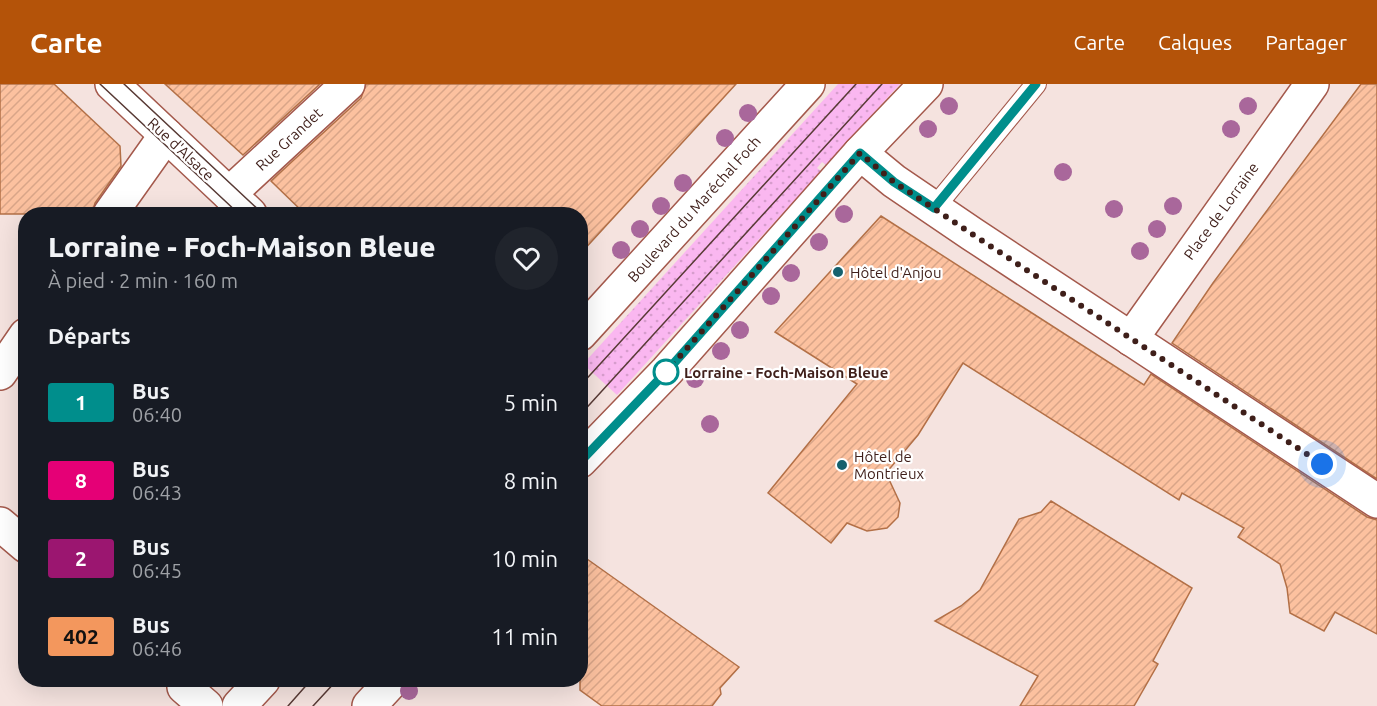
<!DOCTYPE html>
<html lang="fr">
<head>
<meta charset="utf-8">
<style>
	:root { --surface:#171b24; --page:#20242c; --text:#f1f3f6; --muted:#9ea1a6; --accent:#b45309 }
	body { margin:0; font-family:Ubuntu,sans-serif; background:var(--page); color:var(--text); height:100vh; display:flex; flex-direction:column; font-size:22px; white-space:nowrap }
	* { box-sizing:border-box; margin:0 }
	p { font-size:20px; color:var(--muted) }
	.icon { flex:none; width:33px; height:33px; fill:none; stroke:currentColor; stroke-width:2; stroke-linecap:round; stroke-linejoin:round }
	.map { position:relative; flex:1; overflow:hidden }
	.side { position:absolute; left:18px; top:123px; width:570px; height:480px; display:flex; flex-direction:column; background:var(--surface); border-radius:24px; box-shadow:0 6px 24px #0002 }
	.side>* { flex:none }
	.badge { padding:0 12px; border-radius:4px; font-size:21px; line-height:39px }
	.you { position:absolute; width:30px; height:30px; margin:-15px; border:4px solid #fff; border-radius:50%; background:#1a73e8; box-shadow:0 0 0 9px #1a73e833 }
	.map>.badge { position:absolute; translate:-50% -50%; box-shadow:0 0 0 3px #fff }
	h2 { padding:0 30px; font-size:22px; line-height:54px }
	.round { display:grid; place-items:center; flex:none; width:63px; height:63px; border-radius:32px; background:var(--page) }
	.head { display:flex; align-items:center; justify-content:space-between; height:102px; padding:0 30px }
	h1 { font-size:28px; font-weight:800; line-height:45px }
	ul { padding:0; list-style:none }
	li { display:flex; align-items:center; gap:18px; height:78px; padding:0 30px }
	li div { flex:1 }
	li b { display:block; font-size:22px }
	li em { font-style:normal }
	li .badge { min-width:66px; font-weight:700; text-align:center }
	header { display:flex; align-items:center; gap:36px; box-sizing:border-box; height:84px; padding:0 30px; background:var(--accent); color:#fff }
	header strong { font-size:28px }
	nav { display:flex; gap:33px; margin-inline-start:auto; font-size:21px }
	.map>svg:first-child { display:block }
</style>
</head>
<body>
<header>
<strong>Carte</strong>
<nav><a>Carte</a><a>Calques</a><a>Partager</a></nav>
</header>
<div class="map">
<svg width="1377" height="622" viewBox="0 0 1377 622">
	<defs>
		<pattern id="grass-dots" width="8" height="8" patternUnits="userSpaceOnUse" patternTransform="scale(1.5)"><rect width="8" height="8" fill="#fab7f0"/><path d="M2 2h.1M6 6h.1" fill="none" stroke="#d79dcd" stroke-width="1.8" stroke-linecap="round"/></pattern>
		<pattern id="building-hatch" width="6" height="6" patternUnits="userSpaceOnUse" patternTransform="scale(1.5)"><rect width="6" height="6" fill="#fcc19f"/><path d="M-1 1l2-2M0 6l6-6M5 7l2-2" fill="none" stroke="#d9a588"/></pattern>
	</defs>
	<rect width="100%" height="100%" fill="#f5e3df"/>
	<path fill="url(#grass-dots)" d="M 838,0 L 900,0 L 826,81 L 822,78 L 817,84 L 821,87 L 617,311 L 583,280 Z"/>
	<g fill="url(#building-hatch)" stroke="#b37047" stroke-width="1.5">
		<path d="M 0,0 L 54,0 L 120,62 L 121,82 L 95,119 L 92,130 L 0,130 Z"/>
		<path d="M 165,0 L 320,0 L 243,71 Z"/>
		<path d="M 366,0 L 736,0 L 580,170 L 580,130 L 305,130 L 271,97 L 361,14 Z"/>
		<path d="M 1361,0 L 1377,0 L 1377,395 L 1172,259 L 1213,199 Z"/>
		<path d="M 881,132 L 1144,301 L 1151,290 L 1367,433 L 1377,436 L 1377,550 L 1335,528 L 1324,547 L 1290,529 L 1287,504 L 1280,480 L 1238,453 L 1244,444 L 1182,409 L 1179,416 L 963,279 L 918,351 L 886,389 L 900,419 L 898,433 L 887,444 L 867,447 L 847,439 L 831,459 L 768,409 L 857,300 L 775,248 Z"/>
		<path d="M 1051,417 L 1192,504 L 1153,577 L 1158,580 L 1134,622 L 1020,622 L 1038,592 L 935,537 L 961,522 L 980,506 L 1019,435 L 1041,428 Z"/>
		<path d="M 580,470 L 739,583 L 720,604 L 721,610 L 712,622 L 602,622 L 580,606 Z"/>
	</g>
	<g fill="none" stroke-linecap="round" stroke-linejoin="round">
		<defs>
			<path id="lane" d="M 934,124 L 1036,0"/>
			<g id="street">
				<path d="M 112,0 L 250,130"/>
				<path d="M 860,69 L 894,97 L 972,150 L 1377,417"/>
				<path d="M 229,110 L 348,0"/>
				<path d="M 110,130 L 166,51"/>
				<path d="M 1131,255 L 1312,0"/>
				<path d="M 0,289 L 26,251"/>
				<path d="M 0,440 L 26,462"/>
				<path d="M 184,603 L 206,622"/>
			</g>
			<g id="secondary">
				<path d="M 580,250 L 808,0"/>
				<path d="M 580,377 L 667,287 L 860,69 L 926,0"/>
				<path d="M 239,622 L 263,596"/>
				<path d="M 369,622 L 393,596"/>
			</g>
		</defs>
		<use href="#lane" stroke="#a4594c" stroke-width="22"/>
		<use href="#street" stroke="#a4594c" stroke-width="36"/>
		<use href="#secondary" stroke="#a4594c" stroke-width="36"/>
		<use href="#lane" stroke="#fff" stroke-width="20"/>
		<use href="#street" stroke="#fff" stroke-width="33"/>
		<use href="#secondary" stroke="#fff" stroke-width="33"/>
		<g stroke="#583a35" stroke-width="1.5">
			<path d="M 100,0 L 239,130"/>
			<path d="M 124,0 L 263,130"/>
			<path d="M 580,302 L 856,0"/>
			<path d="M 580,331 L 882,0"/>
			<path d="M 288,622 L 311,596"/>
			<path d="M 313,622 L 337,596"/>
		</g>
	</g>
	<g fill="#a9679b">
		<circle cx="949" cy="22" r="9"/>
		<circle cx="1248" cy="22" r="9"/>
		<circle cx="748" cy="29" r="9"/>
		<circle cx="928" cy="45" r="9"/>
		<circle cx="1231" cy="45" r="9"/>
		<circle cx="725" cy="54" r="9"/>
		<circle cx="1063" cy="88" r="9"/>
		<circle cx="683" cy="99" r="9"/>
		<circle cx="661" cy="122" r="9"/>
		<circle cx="1173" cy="122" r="9"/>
		<circle cx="1114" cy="125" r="9"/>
		<circle cx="844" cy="130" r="9"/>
		<circle cx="640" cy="145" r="9"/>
		<circle cx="1157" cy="145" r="9"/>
		<circle cx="819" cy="158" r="9"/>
		<circle cx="621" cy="166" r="9"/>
		<circle cx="1140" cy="167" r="9"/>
		<circle cx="791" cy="189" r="9"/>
		<circle cx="771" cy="212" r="9"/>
		<circle cx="740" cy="246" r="9"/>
		<circle cx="721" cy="267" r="9"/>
		<circle cx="695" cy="295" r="9"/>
		<circle cx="710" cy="340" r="9"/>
		<circle cx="409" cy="607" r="9"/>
	</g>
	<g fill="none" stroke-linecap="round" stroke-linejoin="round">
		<defs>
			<path id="line" d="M 580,378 L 667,287 L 860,69 L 894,98 L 934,124 L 1036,0"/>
		</defs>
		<use href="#line" stroke="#fff" stroke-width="14"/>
		<use href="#line" stroke="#008e8c" stroke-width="9"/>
		<path stroke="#3f1f1a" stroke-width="6" stroke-dasharray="0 10.8" d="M 666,288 L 860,69 L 894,98 L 972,150 L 1322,380"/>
	</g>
	<g fill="#16616e" stroke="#fff" stroke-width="2">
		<circle cx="838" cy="188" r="6"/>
		<circle cx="842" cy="381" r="6"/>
	</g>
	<circle fill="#fff" stroke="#008e8c" stroke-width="3" cx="666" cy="288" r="12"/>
	<g text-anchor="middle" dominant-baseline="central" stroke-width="4.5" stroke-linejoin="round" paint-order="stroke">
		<g font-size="15" fill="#3f1f1a" stroke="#fff">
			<text transform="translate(289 55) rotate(-43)">Rue Grandet</text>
			<text transform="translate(181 65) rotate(43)">Rue d'Alsace</text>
			<text transform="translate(694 125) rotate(-48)">Boulevard du Maréchal Foch</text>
			<text transform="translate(1221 127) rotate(-54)">Place de Lorraine</text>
		</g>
		<g font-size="15" fill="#3f1f1a" stroke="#fff" text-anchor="start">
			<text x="850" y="188">Hôtel d'Anjou</text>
			<text x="854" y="372">Hôtel de<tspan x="854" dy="17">Montrieux</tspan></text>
		</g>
		<g font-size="15" font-weight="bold" fill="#3f1f1a" stroke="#fff" text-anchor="start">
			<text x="684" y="288">Lorraine - Foch-Maison Bleue</text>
		</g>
	</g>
</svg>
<div class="you" style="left:1322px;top:380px"></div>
<section class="side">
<div class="head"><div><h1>Lorraine - Foch-Maison Bleue</h1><p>À pied · 2 min · 160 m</p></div><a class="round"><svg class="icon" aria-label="heart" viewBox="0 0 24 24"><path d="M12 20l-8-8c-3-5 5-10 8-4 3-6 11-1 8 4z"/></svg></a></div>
<h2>Départs</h2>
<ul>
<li><span class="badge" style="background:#008e8c;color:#fff">1</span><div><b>Bus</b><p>06:40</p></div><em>5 min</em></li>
<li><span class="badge" style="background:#e50076;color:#fff">8</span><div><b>Bus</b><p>06:43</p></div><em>8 min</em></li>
<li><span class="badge" style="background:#9b1670;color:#fff">2</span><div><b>Bus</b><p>06:45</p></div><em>10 min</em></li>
<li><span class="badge" style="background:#f3975d;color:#111">402</span><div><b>Bus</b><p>06:46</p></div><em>11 min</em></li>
</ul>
</section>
</div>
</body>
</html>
